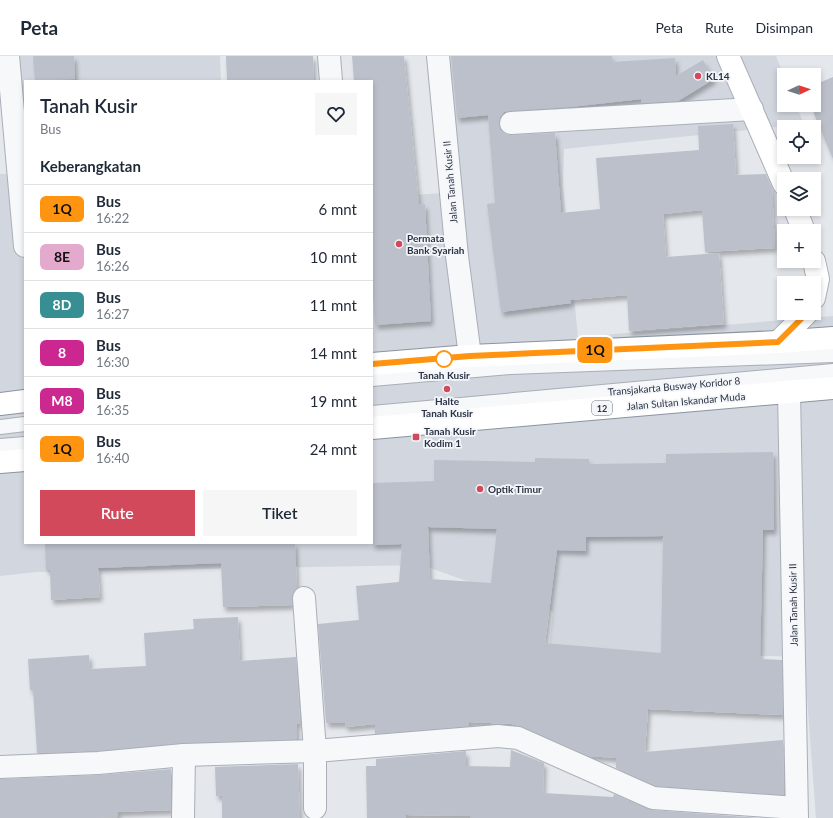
<!DOCTYPE html>
<html lang="id">
<head>
<meta charset="utf-8">
<style>
	:root { --surface:#fff; --page:#f6f6f7; --text:#1f2937; --muted:#747a83; --line:#e0e1e3; --accent:#d1495b }
	body { margin:0; font-family:Lato,sans-serif; background:var(--page); color:var(--text); height:100vh; display:flex; flex-direction:column; font-size:15px; white-space:nowrap }
	* { box-sizing:border-box; margin:0 }
	p { font-size:13px; color:var(--muted) }
	.icon { flex:none; width:22px; height:22px; fill:none; stroke:currentColor; stroke-width:2; stroke-linecap:round; stroke-linejoin:round }
	.map { position:relative; flex:1; overflow:hidden }
	.panel { position:absolute; left:24px; top:24px; width:349px; height:464px; display:flex; flex-direction:column; background:var(--surface); border-radius:0px; box-shadow:0 2px 6px #0003 }
	.panel>* { flex:none }
	.badge { padding:0 8px; border-radius:6px; font-size:14px; line-height:26px }
	.needle { width:26px; rotate:86deg }
	.buttons { position:absolute; left:777px; top:12px; display:grid; gap:8px }
	.buttons a { display:grid; place-items:center; width:44px; height:44px; border-radius:0px; background:var(--surface); box-shadow:0 2px 6px #0003; font-size:20px }
	.map>.badge { position:absolute; translate:-50% -50%; box-shadow:0 0 0 2px #fff }
	h2 { padding:0 16px; font-size:15px; line-height:36px }
	.round { display:grid; place-items:center; flex:none; width:42px; height:42px; border-radius:0px; background:var(--page) }
	.overview { display:flex; align-items:center; justify-content:space-between; height:68px; padding:0 16px }
	h1 { font-size:19px; font-weight:600; line-height:30px }
	.button { display:flex; gap:8px; margin-top:auto; padding:8px 16px }
	.button a { flex:1; height:46px; border-radius:0px; background:var(--accent); color:#fff; font-size:16px; font-weight:600; line-height:46px; text-align:center }
	.button a+a { background:var(--page); color:var(--text) }
	ul { padding:0; list-style:none }
	li { display:flex; align-items:center; gap:12px; height:48px; padding:0 16px; border-top:1px solid var(--line) }
	li div { flex:1 }
	li b { display:block; font-size:15px }
	li em { font-style:normal }
	li .badge { min-width:44px; font-weight:700; text-align:center }
	header { display:flex; align-items:center; gap:24px; box-sizing:border-box; height:56px; padding:0 20px; background:var(--surface); border-bottom:1px solid var(--line) }
	header strong { font-size:19px }
	nav { display:flex; gap:22px; margin-inline-start:auto; font-size:14px }
	.map>svg:first-child { display:block }
</style>
</head>
<body>
<header>
<strong>Peta</strong>
<nav><a>Peta</a><a>Rute</a><a>Disimpan</a></nav>
</header>
<div class="map">
<svg width="833" height="762" viewBox="0 0 833 762">
	<defs>
		<filter id="shadow"><feDropShadow dx="2.5" dy="4.5" stdDeviation="2" flood-color="#0004"/></filter>
	</defs>
	<rect width="100%" height="100%" fill="#e4e7ec"/>
	<path fill="#d2d6de" d="M 13,0 L 220,0 L 221,25 L 25,25 L 25,487 L 372,487 L 372,142 L 457,136 L 440,0 L 776,0 L 784,21 L 784,49 L 796,49 L 804,68 L 564,93 L 563,129 L 578,281 L 833,260 L 833,762 L 816,762 L 804,601 L 549,594 L 553,556 L 422,509 L 36,516 L 0,520 L 0,118 L 21,119 Z"/>
	<g fill="#bbc0ca" fill-rule="evenodd" filter="url(#shadow)">
		<path d="M 33,0 L 74,0 L 75,23 L 35,25 Z"/>
		<path d="M 226,0 L 313,0 L 314,25 L 227,25 Z"/>
		<path d="M 352,0 L 404,0 L 419,149 L 425,148 L 431,265 L 375,269 L 372,224 L 372,25 L 354,25 Z"/>
		<path d="M 451,0 L 612,0 L 612,6 L 675,2 L 676,20 L 703,4 L 714,23 L 678,45 L 641,47 L 641,43 L 570,51 L 510,55 L 504,56 L 500,61 L 499,68 L 500,74 L 505,78 L 511,79 L 555,77 L 561,157 L 600,153 L 596,102 L 699,94 L 698,70 L 733,68 L 736,119 L 766,118 L 772,132 L 775,192 L 705,196 L 702,154 L 663,158 L 666,201 L 719,197 L 724,268 L 629,275 L 627,239 L 570,244 L 571,247 L 501,256 L 487,148 L 495,147 L 488,59 L 457,62 Z"/>
		<path d="M 833,21 L 833,103 L 814,58 L 814,29 Z"/>
		<path d="M 773,396 L 774,474 L 763,474 L 760,603 L 782,604 L 783,659 L 648,653 L 645,696 L 783,684 L 784,739 L 656,730 L 616,712 L 616,702 L 589,700 L 523,671 L 512,668 L 469,666 L 469,670 L 375,678 L 375,668 L 346,671 L 345,667 L 326,667 L 318,568 L 359,564 L 356,530 L 399,526 L 402,488 L 372,489 L 372,427 L 434,425 L 434,404 L 535,406 L 535,402 L 589,403 L 589,408 L 666,407 L 666,398 ZM 428,471 L 497,473 L 491,527 L 430,523 ZM 663,480 L 661,597 L 545,587 L 557,494 L 586,495 L 586,481 Z"/>
		<path d="M 45,487 L 295,487 L 297,532 L 293,537 L 292,549 L 223,551 L 221,507 L 98,512 L 100,541 L 51,544 L 50,514 L 46,514 Z"/>
		<path d="M 238,561 L 240,605 L 296,601 L 300,667 L 297,668 L 297,683 L 184,687 L 97,695 L 37,697 L 33,634 L 30,634 L 28,603 L 89,599 L 90,613 L 146,610 L 144,577 L 194,573 L 193,563 Z"/>
		<path d="M 511,694 L 544,707 L 543,737 L 613,741 L 614,738 L 652,754 L 760,762 L 470,762 L 470,760 L 406,759 L 406,762 L 367,762 L 366,710 L 376,710 L 376,703 L 466,695 L 466,710 L 510,711 Z"/>
		<path d="M 298,708 L 300,762 L 222,762 L 222,740 L 216,740 L 215,711 Z"/>
		<path d="M 171,713 L 171,754 L 118,756 L 118,761 L 92,762 L 0,762 L 0,723 L 99,719 Z"/>
	</g>
	<g fill="none" stroke-linecap="round" stroke-linejoin="round">
		<defs>
			<g id="lane">
				<path d="M 372,323 L 511,311 L 833,299"/>
				<path d="M 372,357 L 833,315"/>
				<path d="M 0,371 L 25,368"/>
				<path d="M 0,390 L 25,388"/>
			</g>
			<g id="street">
				<path d="M 8,0 L 25,190"/>
				<path d="M 329,0 L 331,25"/>
				<path d="M 438,0 L 457,200 L 470,300"/>
				<path d="M 511,67 L 752,53"/>
				<path d="M 789,336 L 797,762"/>
				<path d="M 304,542 L 315,695 L 315,752"/>
				<path d="M 0,711 L 98,707 L 184,699 L 315,695 L 498,680 L 518,682 L 653,742 L 796,752"/>
				<path d="M 183,762 L 184,699"/>
			</g>
			<g id="secondary">
				<path d="M 728,0 L 784,128"/>
				<path d="M 795,153 L 804,175"/>
				<path d="M 814,205 L 818,223 L 814,242"/>
				<path d="M 778,286 L 807,257"/>
			</g>
			<g id="highway">
				<path d="M 372,308 L 470,300 L 778,286 L 833,282"/>
				<path d="M 0,348 L 25,345"/>
				<path d="M 372,372 L 833,332"/>
				<path d="M 0,406 L 25,404"/>
			</g>
		</defs>
		<use href="#lane" stroke="#a9aeb7" stroke-width="16"/>
		<use href="#street" stroke="#a9aeb7" stroke-width="24"/>
		<use href="#secondary" stroke="#a9aeb7" stroke-width="24"/>
		<use href="#highway" stroke="#8b94a3" stroke-width="24"/>
		<use href="#lane" stroke="#f7f8fa" stroke-width="14"/>
		<use href="#street" stroke="#f7f8fa" stroke-width="22"/>
		<use href="#secondary" stroke="#fff" stroke-width="22"/>
		<use href="#highway" stroke="#fff" stroke-width="22"/>
	</g>
	<g fill="none" stroke-linecap="round" stroke-linejoin="round">
		<defs>
			<path id="line" d="M 372,308 L 470,300 L 778,286 L 807,257"/>
		</defs>
		<use href="#line" stroke="#fff" stroke-width="9"/>
		<use href="#line" stroke="#ff9410" stroke-width="6"/>
	</g>
	<g fill="#d1495b" stroke="#f4f6f9" stroke-width="1.5">
		<circle cx="698" cy="20" r="4"/>
		<circle cx="399" cy="188" r="4"/>
		<circle cx="447" cy="333" r="4"/>
		<rect x="412" y="377" width="8" height="8" rx="2"/>
		<circle cx="480" cy="433" r="4"/>
	</g>
	<circle fill="#fff" stroke="#ff9410" stroke-width="2" cx="444" cy="303" r="8"/>
	<g text-anchor="middle" dominant-baseline="central" stroke-width="3.5" stroke-linejoin="round" paint-order="stroke">
		<rect fill="#f4f6f9" stroke="#676e7b" stroke-width="1" x="592" y="345" width="20" height="14" rx="3"/>
		<g font-size="9" font-weight="bold" fill="#2b3445">
			<text x="602" y="352">12</text>
		</g>
		<g font-size="10" font-weight="bold" fill="#2b3445" stroke="#f4f6f9" text-anchor="start">
			<text x="706" y="20">KL14</text>
			<text x="407" y="182">Permata<tspan x="407" dy="12">Bank Syariah</tspan></text>
			<text x="447" y="345" text-anchor="middle">Halte<tspan x="447" dy="12">Tanah Kusir</tspan></text>
			<text x="424" y="375">Tanah Kusir<tspan x="424" dy="12">Kodim 1</tspan></text>
			<text x="488" y="433">Optik Timur</text>
		</g>
		<g font-size="10" fill="#2b3445" stroke="#f4f6f9">
			<text transform="translate(450 126) rotate(-95)">Jalan Tanah Kusir II</text>
			<text transform="translate(674 330) rotate(-5)">Transjakarta Busway Koridor 8</text>
			<text transform="translate(686 345) rotate(-5)">Jalan Sultan Iskandar Muda</text>
			<text transform="translate(793 549) rotate(-91)">Jalan Tanah Kusir II</text>
		</g>
		<g font-size="10" font-weight="bold" fill="#2b3445" stroke="#f4f6f9">
			<text x="444" y="319">Tanah Kusir</text>
		</g>
	</g>
</svg>
<div class="buttons">
<a><svg class="needle" viewBox="-14 -14 28 28"><path d="M0-13l5 13h-10z" fill="#e53935"/><path d="M0 13l5-13h-10z" fill="#747a83"/></svg></a>
<a><svg class="icon" aria-label="locate" viewBox="0 0 24 24"><circle cx="12" cy="12" r="6"/><path d="M12 2v4M12 18v4M2 12h4M18 12h4"/></svg></a>
<a><svg class="icon" aria-label="layers" viewBox="0 0 24 24"><path d="M12 4l9 5-9 5-9-5zM3 14l9 5 9-5"/></svg></a>
<a>+</a>
<a>−</a>
</div>
<b class="badge" style="left:595px;top:294px;background:#ff9410;color:#111">1Q</b>
<section class="panel">
<div class="overview"><div><h1>Tanah Kusir</h1><p>Bus</p></div><a class="round"><svg class="icon" aria-label="heart" viewBox="0 0 24 24"><path d="M12 20l-8-8c-3-5 5-10 8-4 3-6 11-1 8 4z"/></svg></a></div>
<h2>Keberangkatan</h2>
<ul>
<li><span class="badge" style="background:#ff9410;color:#111">1Q</span><div><b>Bus</b><p>16:22</p></div><em>6 mnt</em></li>
<li><span class="badge" style="background:#e3aacd;color:#111">8E</span><div><b>Bus</b><p>16:26</p></div><em>10 mnt</em></li>
<li><span class="badge" style="background:#378f93;color:#fff">8D</span><div><b>Bus</b><p>16:27</p></div><em>11 mnt</em></li>
<li><span class="badge" style="background:#cc2790;color:#fff">8</span><div><b>Bus</b><p>16:30</p></div><em>14 mnt</em></li>
<li><span class="badge" style="background:#cb2990;color:#fff">M8</span><div><b>Bus</b><p>16:35</p></div><em>19 mnt</em></li>
<li><span class="badge" style="background:#ff9410;color:#111">1Q</span><div><b>Bus</b><p>16:40</p></div><em>24 mnt</em></li>
</ul>
<div class="button"><a>Rute</a><a>Tiket</a></div>
</section>
</div>
</body>
</html>
